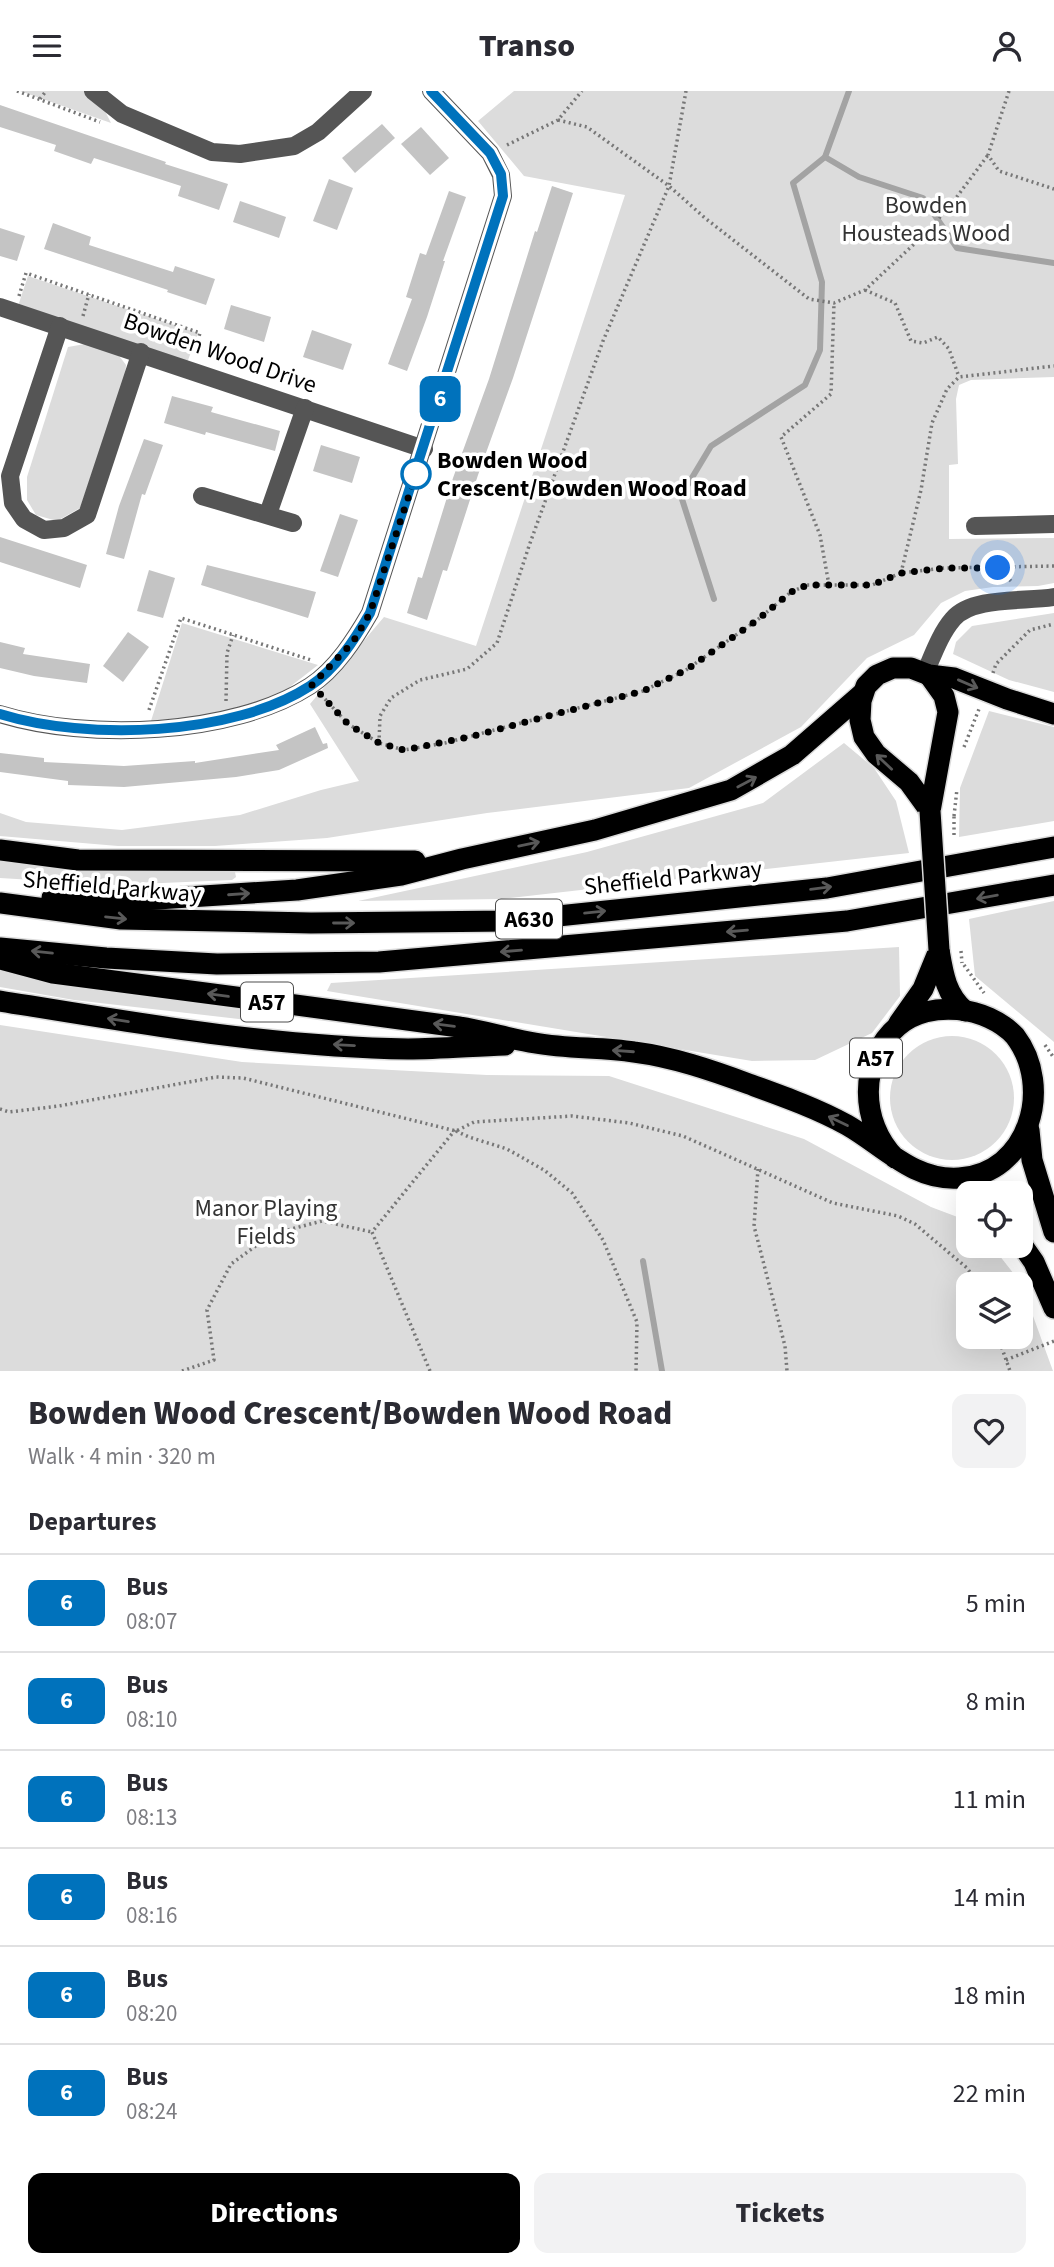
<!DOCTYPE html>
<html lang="en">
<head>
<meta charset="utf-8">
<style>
	:root { --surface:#fff; --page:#f2f2f3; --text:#2b2b33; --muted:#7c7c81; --line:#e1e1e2; --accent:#000 }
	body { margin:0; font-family:"Source Sans 3",sans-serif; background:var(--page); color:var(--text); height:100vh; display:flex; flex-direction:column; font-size:26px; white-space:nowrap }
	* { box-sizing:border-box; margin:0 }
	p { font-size:23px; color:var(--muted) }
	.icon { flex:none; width:38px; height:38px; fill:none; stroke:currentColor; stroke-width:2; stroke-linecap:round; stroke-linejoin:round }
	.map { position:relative; height:1280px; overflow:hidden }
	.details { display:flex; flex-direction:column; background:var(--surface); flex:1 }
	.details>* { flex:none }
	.badge { padding:0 14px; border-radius:10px; font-size:24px; line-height:46px }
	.controls { position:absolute; left:956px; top:1090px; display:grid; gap:14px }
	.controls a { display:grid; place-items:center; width:77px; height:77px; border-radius:14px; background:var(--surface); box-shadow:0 7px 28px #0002; font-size:35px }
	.you { position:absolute; width:35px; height:35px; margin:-18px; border:5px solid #fff; border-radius:50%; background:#1a73e8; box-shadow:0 0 0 10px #1a73e833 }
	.map>.badge { position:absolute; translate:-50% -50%; box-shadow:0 0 0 4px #fff }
	h2 { padding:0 28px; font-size:26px; line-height:63px }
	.round { display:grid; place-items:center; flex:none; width:74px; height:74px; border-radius:14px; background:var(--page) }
	.summary { display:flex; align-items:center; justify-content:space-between; height:119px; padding:0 28px }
	h1 { font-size:33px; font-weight:800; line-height:52px }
	.primary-button { display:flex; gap:14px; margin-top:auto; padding:14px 28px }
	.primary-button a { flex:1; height:80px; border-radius:14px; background:var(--accent); color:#fff; font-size:28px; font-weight:800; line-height:80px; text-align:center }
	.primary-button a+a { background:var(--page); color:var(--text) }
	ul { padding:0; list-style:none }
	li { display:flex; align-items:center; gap:21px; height:98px; padding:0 28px; border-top:2px solid var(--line) }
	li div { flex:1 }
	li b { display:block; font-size:26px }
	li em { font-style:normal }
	li .badge { min-width:77px; font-weight:700; text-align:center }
	header { display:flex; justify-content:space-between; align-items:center; height:91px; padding:0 28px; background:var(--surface); font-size:32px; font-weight:800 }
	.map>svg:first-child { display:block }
</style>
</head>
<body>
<header><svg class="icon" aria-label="menu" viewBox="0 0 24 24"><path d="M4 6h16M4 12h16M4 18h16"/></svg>Transo<svg class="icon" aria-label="person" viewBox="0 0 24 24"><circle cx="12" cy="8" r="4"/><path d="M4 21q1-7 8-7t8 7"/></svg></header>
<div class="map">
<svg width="1054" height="1280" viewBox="0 0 1054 1280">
	<rect width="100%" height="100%" fill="#fff"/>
	<g fill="#dcdcdc" fill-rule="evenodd">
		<path d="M 20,0 L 95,0 L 111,32 Z"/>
		<path d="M 514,0 L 1054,0 L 1054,286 L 971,289 L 959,294 L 956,308 L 958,373 L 949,374 L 949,448 L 1054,447 L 1054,492 L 1038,495 L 993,496 L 965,500 L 941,512 L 914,544 L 867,567 L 801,636 L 689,697 L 487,722 L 327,747 L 215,755 L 118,755 L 0,745 L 0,722 L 26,731 L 122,739 L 240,724 L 321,699 L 359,690 L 310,613 L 384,526 L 476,555 L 625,104 L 524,85 L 478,30 Z"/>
		<path d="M 28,185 L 198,242 L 187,272 L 18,215 Z"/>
		<path d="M 85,253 L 117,262 L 126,274 L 125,286 L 80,417 L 57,430 L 36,424 L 27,409 L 27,386 L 68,256 Z"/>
		<path d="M 1054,522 L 1054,601 L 1009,589 L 953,563 L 956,551 L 972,535 Z"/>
		<path d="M 182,532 L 318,574 L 273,609 L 213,624 L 151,630 Z"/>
		<path d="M 989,620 L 1054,636 L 1054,730 L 959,746 L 960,697 Z"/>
		<path d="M 844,652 L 874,677 L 896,710 L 909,762 L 501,808 L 358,810 L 587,761 L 763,712 Z"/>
		<path d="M 0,770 C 77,779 154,783 232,780 L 235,781 L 236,786 L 232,789 L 116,794 L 0,787 Z"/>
		<path d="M 1054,810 L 1054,951 L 975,885 L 969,828 Z"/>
		<path d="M 899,856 L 900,905 L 872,942 L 815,969 L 752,970 L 327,900 L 331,892 Z"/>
		<path d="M 0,877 L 267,917 L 271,923 L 265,931 L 74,909 L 0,896 Z"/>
		<path d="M 0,934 L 242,971 L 487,984 L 609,985 L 804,1048 L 931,1116 L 968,1130 L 968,1155 L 992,1155 L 1021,1192 L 1053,1280 L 0,1280 ZM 968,1194 L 1020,1194 L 1020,1246 L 968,1246 Z"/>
		<circle cx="952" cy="1007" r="62"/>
	</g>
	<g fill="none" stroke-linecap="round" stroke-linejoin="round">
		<g stroke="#a3a3a3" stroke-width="6">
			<path d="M 825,66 L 859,86 L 923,107 L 957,157 L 1054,172"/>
			<path d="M 714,508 L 681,405 L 711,355 L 805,294 L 820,259 L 822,191 L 793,92 L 825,66 L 849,0"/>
			<path d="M 643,1170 L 662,1280"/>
		</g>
	</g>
	<g fill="#c4c4c4">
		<path d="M 0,14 L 166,71 L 165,73 L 228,93 L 219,119 L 178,105 L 181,95 L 94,67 L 91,73 L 54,60 L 56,54 L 0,36 Z"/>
		<path d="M 382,33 L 395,47 L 355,82 L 342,67 Z"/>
		<path d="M 421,36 L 449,67 L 430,84 L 401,53 Z"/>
		<path d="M 329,88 L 353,97 L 337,139 L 313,130 Z"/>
		<path d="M 552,95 L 573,102 L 513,287 L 478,384 L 447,480 L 443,479 L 427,529 L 407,522 L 418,486 L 422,487 L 453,387 L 489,288 L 535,140 L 537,141 Z"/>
		<path d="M 449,100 L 466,106 L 443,170 L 445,170 L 427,226 L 407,280 L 388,273 L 412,208 L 406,206 L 420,162 L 426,164 Z"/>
		<path d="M 240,110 L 286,126 L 279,147 L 233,131 Z"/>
		<path d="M 53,132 L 91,146 L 89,154 L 173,181 L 175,175 L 215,188 L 206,214 L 167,201 L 168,199 L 44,158 Z"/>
		<path d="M 0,137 L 25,145 L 17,170 L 0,165 Z"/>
		<path d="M 231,214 L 271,226 L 264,251 L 224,238 Z"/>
		<path d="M 312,239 L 352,253 L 343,279 L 303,266 Z"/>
		<path d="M 172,305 L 213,316 L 211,321 L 280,340 L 275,360 L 206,341 L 205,344 L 164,332 Z"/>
		<path d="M 144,348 L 163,354 L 145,404 L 142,403 L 124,468 L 106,463 L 119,415 Z"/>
		<path d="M 321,354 L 360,366 L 352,392 L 313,380 Z"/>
		<path d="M 340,423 L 358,429 L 338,486 L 320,480 Z"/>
		<path d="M 0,446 L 87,474 L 80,497 L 0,471 Z"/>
		<path d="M 207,474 L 316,501 L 308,527 L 201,494 Z"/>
		<path d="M 149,479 L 175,487 L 163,527 L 137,520 Z"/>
		<path d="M 128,541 L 149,556 L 123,591 L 103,575 Z"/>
		<path d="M 0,551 L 25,557 L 23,563 L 90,573 L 87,592 L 34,585 L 0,577 Z"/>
		<path d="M 315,636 L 323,653 L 327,652 L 328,657 L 279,679 L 236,686 L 124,696 L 68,694 L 68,690 L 0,681 L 0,662 L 44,667 L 44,671 L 124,675 L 195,670 L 195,672 L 279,659 L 276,654 Z"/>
	</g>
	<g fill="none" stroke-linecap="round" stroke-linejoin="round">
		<defs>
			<g id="highway">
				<path d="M 929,584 L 944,605 L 948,621 L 930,720"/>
				<path d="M 930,720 L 909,691 L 876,663 L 864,646 L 860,629 L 861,610 L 866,595 L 877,584 L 893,577 L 911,577 L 929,584 L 954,587 L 1007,608 L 1054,623"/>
				<path d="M 0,759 L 78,769 L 415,770"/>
				<path d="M 52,807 L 126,810 L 297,799 L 401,784 L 462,768 L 595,739 L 731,699 L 792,664 L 862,603"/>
				<path d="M 0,812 L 121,828 L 311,832 L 510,830 L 827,797 L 1054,756"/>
				<path d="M 0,857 L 106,867 L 217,873 L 379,871 L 847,830 L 1054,794"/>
				<path d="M 939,859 C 943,883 946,904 965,920"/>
				<path d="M 0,868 L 53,882 C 188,900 324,917 459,936 C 485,940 510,948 535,952 C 568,958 601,956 634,961 C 673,966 711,979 749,993 C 782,1005 816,1017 847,1034 C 884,1055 913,1090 959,1087 C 1029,1083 1054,996 1015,945 C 987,915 930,908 898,935 C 858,969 860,1032 895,1067"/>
				<path d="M 0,910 C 135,932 272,956 408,958 C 440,958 473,955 505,954"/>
				<path d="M 899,932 L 923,898 L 939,859"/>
				<path d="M 1029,1039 L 1032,1069 L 1054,1141"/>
				<path d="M 1020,1151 L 1034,1171 L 1054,1217"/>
			</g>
		</defs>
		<use href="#highway" stroke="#dbdbdb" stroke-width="24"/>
		<g stroke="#777" stroke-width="3.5" stroke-dasharray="2 3.5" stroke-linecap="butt">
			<path d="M 17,0 L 100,31"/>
			<path d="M 1009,0 L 988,64 L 999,80 L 1054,98"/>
			<path d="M 40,8 L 46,0"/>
			<path d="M 558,29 L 587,36 L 669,95 L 705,127 L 809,208 L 834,212 L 865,199 L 927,141 L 953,111 L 988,64"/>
			<path d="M 507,54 L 558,29 L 582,0"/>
			<path d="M 865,199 L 895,212 L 911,250 L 923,252 L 938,246 L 949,258 L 959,286"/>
			<path d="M 19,205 L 26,182 L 200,242 L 194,263"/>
			<path d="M 83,225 L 89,203"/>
			<path d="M 998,477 L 1011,490"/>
			<path d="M 901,482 L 921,399 L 932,332 L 947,298 L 959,286 L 1054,275"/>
			<path d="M 829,494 L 820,444 L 781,346 L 831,303 L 834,212"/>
			<path d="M 993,582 L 996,573 L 1030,539 L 1054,533"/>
			<path d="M 325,608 L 348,633 L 379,652 L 404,659 L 445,652 L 643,600 L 686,579 L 756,530 L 791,501 L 807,494 L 872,494 L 901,482 L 945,477 L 1054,475"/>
			<path d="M 226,610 L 227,562 L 233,544"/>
			<path d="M 149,619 L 181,527 L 311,569"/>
			<path d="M 379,652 L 380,625 L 391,607 L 420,589 L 467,578 L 497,552 L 529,455 L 603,250 L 669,95 L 686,0"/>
			<path d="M 964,656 L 979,618"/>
			<path d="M 954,725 L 957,698"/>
			<path d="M 964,874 L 984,902"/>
			<path d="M 1045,954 L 1054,967"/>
			<path d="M 0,1018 L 9,1021 L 59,1015 L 216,986 L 243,987 L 456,1040 L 474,1031 L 572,1025 L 629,1032 L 683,1045 L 833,1112 L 898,1125 L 915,1133 L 967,1177 L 979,1194"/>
			<path d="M 456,1040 L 469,1046 L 507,1058 L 544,1079 L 572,1102 L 603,1149 L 637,1231 L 636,1280"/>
			<path d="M 758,1078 L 754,1135 L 785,1255 L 787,1280"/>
			<path d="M 998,1246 L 1010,1280"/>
			<path d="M 1006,1269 L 1054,1250"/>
			<path d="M 182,1280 L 214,1269 L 207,1219 L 231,1173 L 272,1143 L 322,1130 L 372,1141"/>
			<path d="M 430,1280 L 372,1141 L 455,1039"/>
		</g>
		<g stroke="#555" stroke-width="18">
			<path d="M 93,0 L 122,23 L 212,61 L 240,63 L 294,55 L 318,41 L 363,0"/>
			<path d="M 0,216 L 424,358"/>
			<path d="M 60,235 L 10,385 L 13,412 L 24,428 L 44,439 L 64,437 L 87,424 L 141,261"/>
			<path d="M 202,405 L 293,432"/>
			<path d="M 268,423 L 305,317"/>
			<path d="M 975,435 L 1054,433"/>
			<path d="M 925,582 C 933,564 940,543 953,528 C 972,505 1026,511 1054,506"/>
			<path d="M 0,623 C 87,650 232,645 310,595 C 336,578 355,548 370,522 L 503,105 L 501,84 L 490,62 L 431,0"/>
		</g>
		<use href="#highway" stroke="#000" stroke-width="21"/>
		<defs>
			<path id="highway-bridge" d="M 930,720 L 939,859"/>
		</defs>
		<use href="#highway-bridge" stroke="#dbdbdb" stroke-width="24" stroke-linecap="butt"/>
		<g stroke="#777" stroke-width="3.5" stroke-dasharray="2 3.5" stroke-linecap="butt">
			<path d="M 954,744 L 954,725"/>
			<path d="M 961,860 L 962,872"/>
		</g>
		<use href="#highway-bridge" stroke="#000" stroke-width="21"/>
	</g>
	<defs><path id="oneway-shaft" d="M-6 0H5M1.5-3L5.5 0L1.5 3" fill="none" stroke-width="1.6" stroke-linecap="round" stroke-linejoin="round" transform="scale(1.75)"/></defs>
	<g stroke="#595959">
		<use href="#oneway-shaft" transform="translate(968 593) rotate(23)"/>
		<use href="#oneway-shaft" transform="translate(884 671) rotate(-137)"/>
		<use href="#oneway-shaft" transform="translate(747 691) rotate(-28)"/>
		<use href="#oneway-shaft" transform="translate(529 753) rotate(-12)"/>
		<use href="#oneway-shaft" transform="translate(821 797) rotate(-7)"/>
		<use href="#oneway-shaft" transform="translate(239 803) rotate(-4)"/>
		<use href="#oneway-shaft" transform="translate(987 806) rotate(170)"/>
		<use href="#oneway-shaft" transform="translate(595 821) rotate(-6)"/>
		<use href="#oneway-shaft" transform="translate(116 827) rotate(6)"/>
		<use href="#oneway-shaft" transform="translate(344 832)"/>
		<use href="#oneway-shaft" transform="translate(737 840) rotate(175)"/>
		<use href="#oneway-shaft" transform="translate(511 860) rotate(175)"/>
		<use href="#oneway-shaft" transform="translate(42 861) rotate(-174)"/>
		<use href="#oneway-shaft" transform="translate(218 904) rotate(-172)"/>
		<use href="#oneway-shaft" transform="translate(118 929) rotate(-171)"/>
		<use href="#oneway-shaft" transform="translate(444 934) rotate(-173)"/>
		<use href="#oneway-shaft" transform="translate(344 954) rotate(-177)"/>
		<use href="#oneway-shaft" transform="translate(623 960) rotate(-176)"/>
		<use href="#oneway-shaft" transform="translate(838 1030) rotate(-154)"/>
	</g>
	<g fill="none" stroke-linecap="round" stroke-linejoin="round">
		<defs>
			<path id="line" d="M 0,623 C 87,650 233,645 310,595 C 336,578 355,548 370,522 L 503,105 L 501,83 L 490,62 L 431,0"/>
		</defs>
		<use href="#line" stroke="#fff" stroke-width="16"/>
		<use href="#line" stroke="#0072bc" stroke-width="10"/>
		<path stroke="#000" stroke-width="7" stroke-dasharray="0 12.6" d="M 416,383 L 370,522 L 353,551 L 312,594 L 348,633 L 379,652 L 404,659 L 469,646 L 643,600 L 686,579 L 756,530 L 791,501 L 807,494 L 872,494 L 901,482 L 945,477 L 998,477"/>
	</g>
	<circle fill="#fff" stroke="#0072bc" stroke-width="3.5" cx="416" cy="383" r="14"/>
	<g text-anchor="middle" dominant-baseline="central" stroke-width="7" stroke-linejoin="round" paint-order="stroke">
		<g fill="#fff" stroke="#4c4c4c" stroke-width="2">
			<rect x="496" y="808.5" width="66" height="39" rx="5"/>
			<rect x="241" y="891.5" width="52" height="39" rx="5"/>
			<rect x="850" y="947.5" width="52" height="39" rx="5"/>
		</g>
		<g font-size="23" font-weight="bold" fill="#000">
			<text x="529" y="828">A630</text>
			<text x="267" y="911">A57</text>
			<text x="876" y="967">A57</text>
		</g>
		<g font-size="24" fill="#333" stroke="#fff">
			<text x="926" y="114">Bowden<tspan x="926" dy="28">Housteads Wood</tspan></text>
			<text x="266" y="1117">Manor Playing<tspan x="266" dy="28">Fields</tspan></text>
		</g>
		<g font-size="24" fill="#000" stroke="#fff">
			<text transform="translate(220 262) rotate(19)">Bowden Wood Drive</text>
			<text transform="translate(673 787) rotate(-6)">Sheffield Parkway</text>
			<text transform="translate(112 796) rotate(5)">Sheffield Parkway</text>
		</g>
		<g font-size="24" font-weight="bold" fill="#000" stroke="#fff" text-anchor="start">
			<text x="437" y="369">Bowden Wood<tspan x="437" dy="28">Crescent/Bowden Wood Road</tspan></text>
		</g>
	</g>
</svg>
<div class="controls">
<a><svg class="icon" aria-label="locate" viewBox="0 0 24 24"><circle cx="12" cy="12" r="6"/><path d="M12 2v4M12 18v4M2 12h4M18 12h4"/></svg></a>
<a><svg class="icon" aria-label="layers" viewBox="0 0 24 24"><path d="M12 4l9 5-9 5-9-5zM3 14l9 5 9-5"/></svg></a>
</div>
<div class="you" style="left:998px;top:477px"></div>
<b class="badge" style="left:440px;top:308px;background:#0072bc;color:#fff">6</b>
</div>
<section class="details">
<div class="summary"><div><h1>Bowden Wood Crescent/Bowden Wood Road</h1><p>Walk · 4 min · 320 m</p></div><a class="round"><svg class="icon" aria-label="heart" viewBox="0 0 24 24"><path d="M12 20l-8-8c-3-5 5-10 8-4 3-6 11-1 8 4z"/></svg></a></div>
<h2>Departures</h2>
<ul>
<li><span class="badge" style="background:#0072bc;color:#fff">6</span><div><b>Bus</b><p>08:07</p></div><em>5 min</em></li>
<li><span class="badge" style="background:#0072bc;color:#fff">6</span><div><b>Bus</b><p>08:10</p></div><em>8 min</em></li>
<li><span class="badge" style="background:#0072bc;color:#fff">6</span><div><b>Bus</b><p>08:13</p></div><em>11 min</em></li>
<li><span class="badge" style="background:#0072bc;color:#fff">6</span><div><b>Bus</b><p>08:16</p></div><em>14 min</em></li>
<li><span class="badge" style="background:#0072bc;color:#fff">6</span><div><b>Bus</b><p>08:20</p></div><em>18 min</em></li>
<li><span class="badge" style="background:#0072bc;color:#fff">6</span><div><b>Bus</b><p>08:24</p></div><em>22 min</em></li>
</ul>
<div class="primary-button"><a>Directions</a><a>Tickets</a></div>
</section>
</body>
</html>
